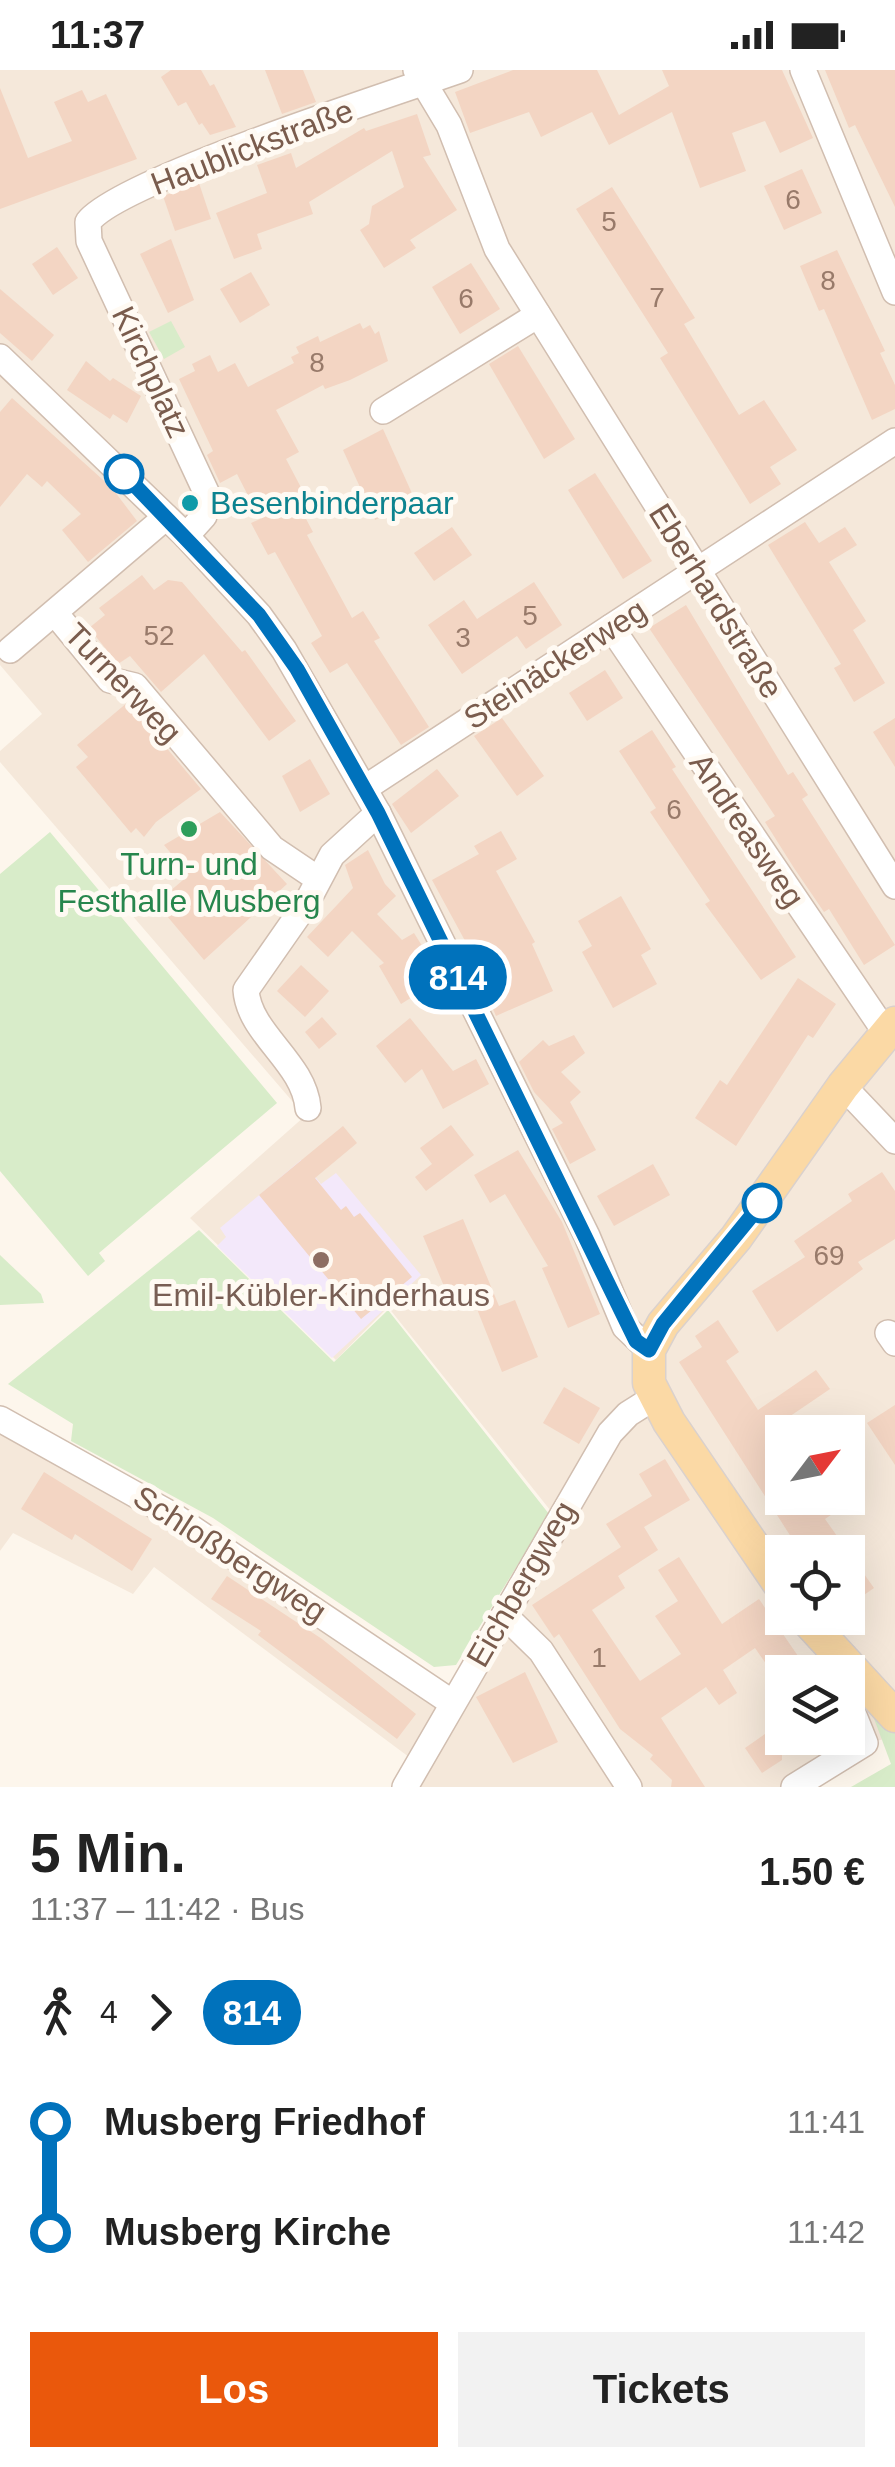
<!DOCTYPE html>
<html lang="de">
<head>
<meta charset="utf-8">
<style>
	:root { --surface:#fff; --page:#f2f2f2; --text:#222; --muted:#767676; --accent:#ea580c }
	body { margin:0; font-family:Arial,sans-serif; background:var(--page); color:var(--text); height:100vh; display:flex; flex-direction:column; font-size:38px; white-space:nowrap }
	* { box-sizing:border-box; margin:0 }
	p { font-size:32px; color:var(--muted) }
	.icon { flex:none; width:55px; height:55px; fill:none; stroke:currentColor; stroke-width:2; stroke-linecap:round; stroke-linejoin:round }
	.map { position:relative; height:1717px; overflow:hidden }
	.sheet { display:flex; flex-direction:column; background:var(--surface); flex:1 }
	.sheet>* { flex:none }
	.badge { padding:0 20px; border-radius:32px; font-size:35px; line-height:65px }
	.needle { width:65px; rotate:58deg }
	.controls { position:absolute; left:765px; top:1345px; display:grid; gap:20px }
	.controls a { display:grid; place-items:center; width:100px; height:100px; border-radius:0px; background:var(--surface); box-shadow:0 10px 40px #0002; font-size:50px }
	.map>.badge { position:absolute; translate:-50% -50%; box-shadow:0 0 0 5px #fff }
	.legs { display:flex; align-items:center; gap:15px; height:110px; padding:0 30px; font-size:32px }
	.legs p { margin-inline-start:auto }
	.head { display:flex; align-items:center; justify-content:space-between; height:170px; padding:0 30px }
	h1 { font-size:55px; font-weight:700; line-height:75px }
	.action { display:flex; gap:20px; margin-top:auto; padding:20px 30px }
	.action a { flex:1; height:115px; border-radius:0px; background:var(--accent); color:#fff; font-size:40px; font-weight:700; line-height:115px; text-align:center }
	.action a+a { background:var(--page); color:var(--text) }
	ul { padding:0 30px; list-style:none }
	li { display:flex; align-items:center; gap:35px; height:110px; font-size:38px }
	li i { display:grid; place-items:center; width:15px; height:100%; margin:0 12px; background:currentColor }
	li i::after { content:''; width:25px; height:25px; margin:-12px; border:8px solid; border-radius:50%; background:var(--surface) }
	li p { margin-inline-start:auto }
	li:first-child i { background:linear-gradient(#0000 50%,currentColor 0) }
	li:last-child i { background:linear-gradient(currentColor 50%,#0000 0) }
	.status { display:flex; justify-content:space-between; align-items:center; height:70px; padding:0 50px; background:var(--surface); direction:ltr }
	.status svg { height:28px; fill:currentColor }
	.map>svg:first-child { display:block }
</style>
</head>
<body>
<div class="status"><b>11:37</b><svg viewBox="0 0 49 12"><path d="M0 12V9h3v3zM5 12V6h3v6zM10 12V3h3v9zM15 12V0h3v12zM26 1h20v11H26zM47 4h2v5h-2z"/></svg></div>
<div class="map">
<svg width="895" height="1717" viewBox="0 0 895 1717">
	<rect width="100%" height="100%" fill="#fdf6ec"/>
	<path fill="#f5e8da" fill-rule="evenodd" d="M 0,0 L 895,0 L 895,1667 L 865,1673 L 794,1717 L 405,1717 L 417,1693 L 154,1497 L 133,1524 L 13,1463 L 0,1481 L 0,1349 L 451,1632 L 558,1450 L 388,1237 L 336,1290 L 190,1148 L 305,1046 L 0,692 L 0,681 L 42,644 L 0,595 ZM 782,1362 L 848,1362 L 848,1428 L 782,1428 ZM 782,1482 L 848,1482 L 848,1548 L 782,1548 ZM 782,1602 L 848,1602 L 848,1668 L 782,1668 Z"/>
	<path fill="#f3e8fa" d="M 301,1090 L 321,1114 L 336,1103 L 421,1205 L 332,1288 L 217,1176 L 226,1167 L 220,1158 Z"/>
	<g fill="#d8ecc9">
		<path d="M 171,251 L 185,277 L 164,289 L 149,262 Z"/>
		<path d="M 50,762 L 277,1033 L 99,1183 L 105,1191 L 88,1206 L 0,1101 L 0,804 Z"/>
		<path d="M 199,1160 L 334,1292 L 388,1240 L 549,1444 L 456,1595 L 434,1597 L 213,1448 L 71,1371 L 73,1354 L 8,1314 Z"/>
		<path d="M 0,1185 L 41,1224 L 44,1233 L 0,1235 Z"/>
		<path d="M 873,1646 L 895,1663 L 895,1717 L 851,1717 L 891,1694 Z"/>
	</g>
	<g fill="#f3d5c3">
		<path d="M 171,0 L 201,0 L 210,16 L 214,14 L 236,57 L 210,65 L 202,53 L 199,55 L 186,32 L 178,36 L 161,7 Z"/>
		<path d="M 265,0 L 303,0 L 316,32 L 282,44 Z"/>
		<path d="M 513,0 L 597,0 L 619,45 L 669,16 L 662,0 L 782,0 L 813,68 L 780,83 L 765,51 L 732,63 L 746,101 L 700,118 L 672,42 L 609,75 L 592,42 L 541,67 L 529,42 L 470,63 L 455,22 Z"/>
		<path d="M 825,0 L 895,0 L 895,137 L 855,55 L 849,58 Z"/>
		<path d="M 0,18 L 28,88 L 72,71 L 54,32 L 82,20 L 88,32 L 106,24 L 137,89 L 0,139 Z"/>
		<path d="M 417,44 L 431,85 L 423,87 L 457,140 L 410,170 L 416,178 L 384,198 L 360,160 L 369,154 L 372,136 L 404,117 L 392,81 L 309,132 L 313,144 L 257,164 L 262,179 L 234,189 L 216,143 L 267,123 L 257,95 L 291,83 L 296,98 L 364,58 L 366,61 Z"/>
		<path d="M 802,99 L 822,143 L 784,160 L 764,116 Z"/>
		<path d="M 199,113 L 211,149 L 175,161 L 163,126 Z"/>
		<path d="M 612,117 L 695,248 L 684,254 L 739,345 L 764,330 L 797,380 L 770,397 L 781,414 L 750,434 L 660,288 L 668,283 L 576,139 Z"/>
		<path d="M 171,169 L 194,230 L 168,243 L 140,184 Z"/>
		<path d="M 57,177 L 78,208 L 53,225 L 32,194 Z"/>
		<path d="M 837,180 L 885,281 L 880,283 L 895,315 L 895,339 L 872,350 L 824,239 L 819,241 L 800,196 Z"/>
		<path d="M 471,193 L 500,239 L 460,264 L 432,217 Z"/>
		<path d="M 251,202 L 270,235 L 240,253 L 220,219 Z"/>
		<path d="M 0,219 L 54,265 L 32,291 L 0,263 Z"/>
		<path d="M 360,253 L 363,259 L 370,255 L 375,264 L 379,261 L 388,291 L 350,310 L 325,319 L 323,315 L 276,340 L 299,382 L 286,389 L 306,427 L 297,432 L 313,462 L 307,465 L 352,548 L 363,541 L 380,568 L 374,571 L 429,657 L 401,675 L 347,593 L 330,603 L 311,573 L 322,566 L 275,482 L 268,485 L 251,453 L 260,449 L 237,404 L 220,413 L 207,385 L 213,381 L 179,309 L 195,301 L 192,294 L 210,285 L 218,302 L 235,293 L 248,317 L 294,293 L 291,287 L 299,283 L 296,277 L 318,266 L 320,272 Z"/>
		<path d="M 518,276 L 575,369 L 544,389 L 489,294 Z"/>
		<path d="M 86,291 L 110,311 L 113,308 L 141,326 L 127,353 L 113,344 L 110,349 L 67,320 Z"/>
		<path d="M 12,328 L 112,418 L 137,451 L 88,492 L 62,460 L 81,444 L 47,411 L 42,417 L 27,404 L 0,437 L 0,342 Z"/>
		<path d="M 383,359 L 415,430 L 375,450 L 343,380 Z"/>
		<path d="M 595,403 L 652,491 L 623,509 L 568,420 Z"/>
		<path d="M 805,452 L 819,473 L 845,457 L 857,475 L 829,492 L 866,551 L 853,560 L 885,613 L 854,632 L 834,598 L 841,594 L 768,475 Z"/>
		<path d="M 452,457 L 472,485 L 434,511 L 414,483 Z"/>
		<path d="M 142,505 L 154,520 L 168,510 L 182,512 L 242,582 L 245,580 L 296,651 L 269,671 L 204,584 L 161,622 L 130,586 L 118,594 L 89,558 L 105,545 L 99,538 Z"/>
		<path d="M 534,512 L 562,555 L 526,579 L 517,566 L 462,604 L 428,555 L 464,530 L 477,549 Z"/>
		<path d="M 686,535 L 788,705 L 793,702 L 808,725 L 802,729 L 895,875 L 864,895 L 829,839 L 824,842 L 794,798 L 765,752 L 775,746 L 649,558 Z"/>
		<path d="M 605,600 L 623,628 L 587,651 L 569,623 Z"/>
		<path d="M 128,632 L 201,719 L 156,752 L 144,767 L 136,758 L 131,763 L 76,697 L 88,687 L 77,675 Z"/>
		<path d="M 502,648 L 544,706 L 517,726 L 474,666 Z"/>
		<path d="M 895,648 L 895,697 L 873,662 Z"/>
		<path d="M 652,660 L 676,697 L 672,699 L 796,887 L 761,910 L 705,834 L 710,831 L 650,742 L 656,738 L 619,681 Z"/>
		<path d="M 310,689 L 330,724 L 300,742 L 282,706 Z"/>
		<path d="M 437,699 L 459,726 L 411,763 L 392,734 Z"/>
		<path d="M 220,742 L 287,814 L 204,890 L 156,833 L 189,805 L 164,775 Z"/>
		<path d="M 501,761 L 517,789 L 496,801 L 535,872 L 532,874 L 553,921 L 496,946 L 489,930 L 495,926 L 432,810 L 479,784 L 474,776 Z"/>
		<path d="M 368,780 L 385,814 L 396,826 L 377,844 L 402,870 L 414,863 L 429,887 L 417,895 L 430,916 L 401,934 L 379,896 L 384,893 L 352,861 L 328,887 L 307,867 L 353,818 L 345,795 Z"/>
		<path d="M 621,826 L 651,879 L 641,885 L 657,914 L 613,938 L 582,882 L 592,876 L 578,851 Z"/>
		<path d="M 301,895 L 329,921 L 305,947 L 277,921 Z"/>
		<path d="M 798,908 L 836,934 L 813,968 L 808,965 L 736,1076 L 695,1048 L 720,1010 L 727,1015 Z"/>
		<path d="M 322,947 L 337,964 L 319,979 L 305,962 Z"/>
		<path d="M 410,948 L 453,1001 L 476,989 L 489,1014 L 443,1039 L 422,999 L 405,1013 L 376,976 Z"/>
		<path d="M 574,965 L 585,983 L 561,1002 L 581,1022 L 570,1032 L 596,1080 L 570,1094 L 552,1059 L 563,1053 L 534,1022 L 519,992 L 543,970 L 549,976 Z"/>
		<path d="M 451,1055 L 474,1085 L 426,1121 L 415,1107 L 432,1094 L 420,1078 Z"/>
		<path d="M 343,1056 L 357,1073 L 315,1108 L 341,1140 L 346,1136 L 354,1147 L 360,1143 L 412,1207 L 361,1249 L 259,1125 Z"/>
		<path d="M 518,1080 L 562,1152 L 600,1244 L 568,1258 L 542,1198 L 548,1196 L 505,1124 L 490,1133 L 474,1105 Z"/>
		<path d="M 653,1094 L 670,1125 L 614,1156 L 597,1126 Z"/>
		<path d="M 882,1102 L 895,1121 L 895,1169 L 858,1192 L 863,1199 L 777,1262 L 752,1221 L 805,1187 L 794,1171 L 852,1131 L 848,1124 Z"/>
		<path d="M 463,1149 L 499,1236 L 515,1230 L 538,1287 L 502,1302 L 471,1224 L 451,1233 L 423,1166 Z"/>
		<path d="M 718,1250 L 739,1282 L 726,1291 L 758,1340 L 816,1300 L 830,1319 L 780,1353 L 782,1428 L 856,1428 L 825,1449 L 874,1518 L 848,1536 L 848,1482 L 807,1482 L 797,1468 L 793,1470 L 679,1292 L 702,1277 L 695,1266 Z"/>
		<path d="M 564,1317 L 600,1338 L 579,1374 L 543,1353 Z"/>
		<path d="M 895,1335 L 895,1395 L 867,1353 Z"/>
		<path d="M 665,1389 L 690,1430 L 644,1457 L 658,1480 L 618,1506 L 625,1518 L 592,1540 L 640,1611 L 681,1584 L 655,1546 L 678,1531 L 658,1500 L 679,1487 L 722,1554 L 759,1529 L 798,1586 L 773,1604 L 755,1578 L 723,1600 L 737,1623 L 719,1635 L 706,1617 L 661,1648 L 705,1717 L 671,1717 L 672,1710 L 650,1689 L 653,1685 L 620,1659 L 559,1564 L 554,1568 L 532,1535 L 621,1477 L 606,1454 L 652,1426 L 639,1404 Z"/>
		<path d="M 44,1402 L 152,1469 L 132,1501 L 75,1464 L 72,1470 L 21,1439 Z"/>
		<path d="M 227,1506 L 322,1569 L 416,1644 L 397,1669 L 258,1565 L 261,1561 L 211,1529 Z"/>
		<path d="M 525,1602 L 558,1672 L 513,1693 L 476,1627 Z"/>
		<path d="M 782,1652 L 782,1690 L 762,1703 L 745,1678 Z"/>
	</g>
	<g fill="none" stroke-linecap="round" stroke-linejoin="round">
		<defs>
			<g id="minor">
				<path d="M 416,0 L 449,55 L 497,179 L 895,816"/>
				<path d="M 803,0 L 895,222"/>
				<path d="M 0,287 L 186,466 L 259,545 L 284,580 L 378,743 L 587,1166 L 625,1257 L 649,1280"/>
				<path d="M 383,341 L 538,245"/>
				<path d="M 186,466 L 204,446 L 207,424 L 89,171 L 88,152 C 118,111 395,23 460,0"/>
				<path d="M 55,543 L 110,610 L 135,616 L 272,778 L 318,809"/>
				<path d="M 611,557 L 886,963"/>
				<path d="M 10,580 L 166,447"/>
				<path d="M 365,718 L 895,371"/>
				<path d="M 843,1016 L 895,1071"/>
				<path d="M 308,1038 C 304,992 249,964 246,920 L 306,834 L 332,785 L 378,743"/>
				<path d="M 888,1263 L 895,1273"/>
				<path d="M 0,1349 L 172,1445 L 451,1632"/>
				<path d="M 504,1545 L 541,1581 L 629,1717"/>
				<path d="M 405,1717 L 610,1363 L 628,1344 L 655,1327"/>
				<path d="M 794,1717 L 865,1673 L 848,1631"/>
			</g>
			<g id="major">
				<path d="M 782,1518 L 669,1352 L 649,1313 L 649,1280 L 663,1254 L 736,1168 L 843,1016 L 895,953"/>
				<path d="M 805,1548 L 895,1646"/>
			</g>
		</defs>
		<use href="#minor" stroke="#d1beb0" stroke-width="28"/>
		<use href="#major" stroke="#dad1cd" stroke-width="35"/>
		<use href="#minor" stroke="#fff" stroke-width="25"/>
		<use href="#major" stroke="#fbd9a5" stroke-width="32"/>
	</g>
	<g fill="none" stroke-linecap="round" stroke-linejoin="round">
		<defs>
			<path id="line-1" d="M 124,404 L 259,545 L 297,599 L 378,743 L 636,1271 L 649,1280 L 663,1254 L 762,1133"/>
		</defs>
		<use href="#line-1" stroke="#fff" stroke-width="22"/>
		<use href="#line-1" stroke="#0072bc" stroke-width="15"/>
	</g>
	<g fill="#fff" stroke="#0072bc" stroke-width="5">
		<circle cx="124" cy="404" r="18"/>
		<circle cx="762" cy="1133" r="18"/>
	</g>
	<circle fill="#0f9aa8" stroke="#fffaf3" stroke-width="4" cx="190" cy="433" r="10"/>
	<circle fill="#2e9e5b" stroke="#fffaf3" stroke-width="4" cx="189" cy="759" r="10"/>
	<circle fill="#8d6e63" stroke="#fffaf3" stroke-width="4" cx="321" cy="1190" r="10"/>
	<g text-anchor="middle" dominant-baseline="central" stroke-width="10" stroke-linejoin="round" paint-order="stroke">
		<g font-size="28" fill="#987a6a">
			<text x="793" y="129">6</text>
			<text x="609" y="151">5</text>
			<text x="828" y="210">8</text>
			<text x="657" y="227">7</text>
			<text x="466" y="228">6</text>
			<text x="317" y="292">8</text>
			<text x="530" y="545">5</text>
			<text x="159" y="565">52</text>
			<text x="463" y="567">3</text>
			<text x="674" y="739">6</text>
			<text x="829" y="1185">69</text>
			<text x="599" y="1587">1</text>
		</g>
		<g font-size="32" fill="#7a5c4d" stroke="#fffaf3">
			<text transform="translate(252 77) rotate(-21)">Haublickstraße</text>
			<text transform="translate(151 302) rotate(65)">Kirchplatz</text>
			<text transform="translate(716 531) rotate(58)">Eberhardstraße</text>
			<text transform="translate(555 594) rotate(-33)">Steinäckerweg</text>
			<text transform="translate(123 613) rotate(46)">Turnerweg</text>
			<text transform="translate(747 760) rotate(56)">Andreasweg</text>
			<text transform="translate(230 1484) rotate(33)">Schloßbergweg</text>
			<text transform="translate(521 1514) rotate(-60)">Eichbergweg</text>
		</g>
		<g font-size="32" fill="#0d838f" stroke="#fffaf3" text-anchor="start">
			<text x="210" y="433">Besenbinderpaar</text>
		</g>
		<g font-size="32" fill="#27864d" stroke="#fffaf3">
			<text x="189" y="794">Turn- und<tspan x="189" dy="37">Festhalle Musberg</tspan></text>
		</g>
		<g font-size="32" fill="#785e54" stroke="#fffaf3">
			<text x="321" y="1225">Emil-Kübler-Kinderhaus</text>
		</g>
	</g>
</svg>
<div class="controls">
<a><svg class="needle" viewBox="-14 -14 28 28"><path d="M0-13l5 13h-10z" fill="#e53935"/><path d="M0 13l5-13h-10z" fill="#767676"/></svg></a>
<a><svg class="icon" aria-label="locate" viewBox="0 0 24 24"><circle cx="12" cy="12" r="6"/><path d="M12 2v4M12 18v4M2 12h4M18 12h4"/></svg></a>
<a><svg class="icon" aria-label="layers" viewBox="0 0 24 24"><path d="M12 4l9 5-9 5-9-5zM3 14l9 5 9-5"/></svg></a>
</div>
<b class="badge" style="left:458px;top:907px;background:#0072bc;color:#fff">814</b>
</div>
<section class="sheet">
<div class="head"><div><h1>5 Min.</h1><p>11:37 – 11:42 · Bus</p></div><b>1.50 €</b></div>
<div class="legs"><svg class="icon" aria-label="walk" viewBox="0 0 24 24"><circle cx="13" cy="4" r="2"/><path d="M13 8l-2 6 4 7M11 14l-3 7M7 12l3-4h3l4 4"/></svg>4<svg class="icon" aria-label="forward" viewBox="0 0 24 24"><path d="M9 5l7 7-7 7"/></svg><b class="badge" style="background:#0072bc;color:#fff">814</b></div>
<ul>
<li><i style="color:#0072bc"></i><b>Musberg Friedhof</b><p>11:41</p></li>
<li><i style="color:#0072bc"></i><b>Musberg Kirche</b><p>11:42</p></li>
</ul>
<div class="action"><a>Los</a><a>Tickets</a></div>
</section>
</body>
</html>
